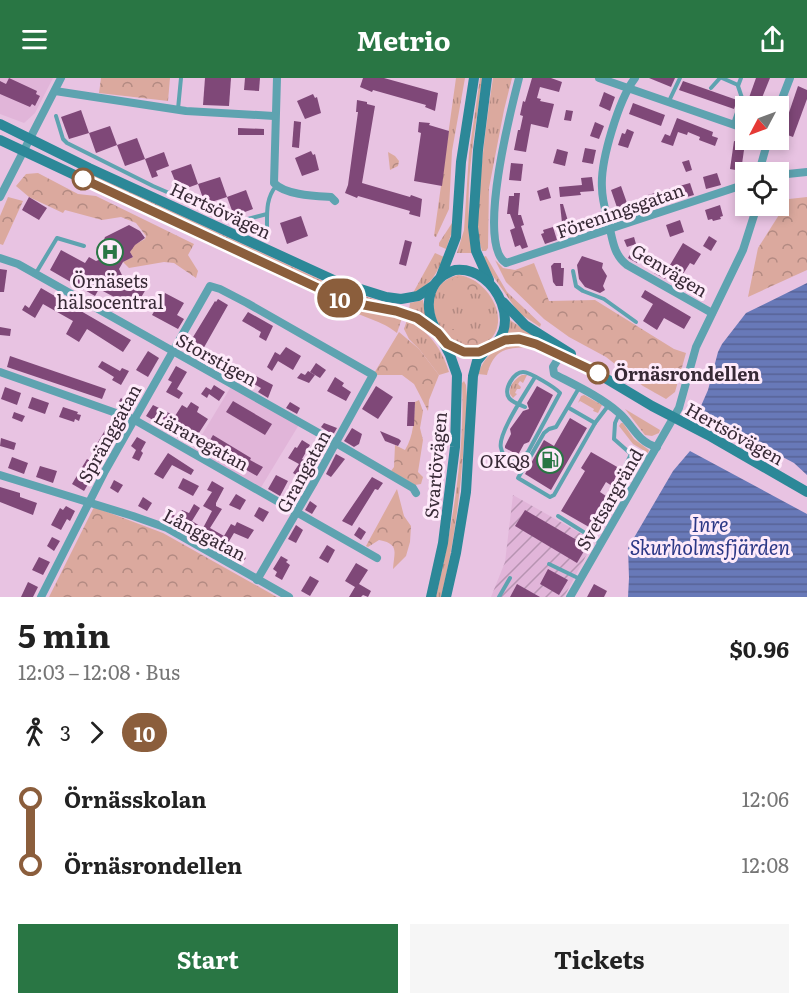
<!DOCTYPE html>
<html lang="en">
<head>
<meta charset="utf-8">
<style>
	:root { --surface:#fff; --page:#f6f6f6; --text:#222; --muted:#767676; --accent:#297644 }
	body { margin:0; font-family:Literata,serif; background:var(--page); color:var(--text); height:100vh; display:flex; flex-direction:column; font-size:22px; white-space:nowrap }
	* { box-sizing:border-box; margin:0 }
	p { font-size:20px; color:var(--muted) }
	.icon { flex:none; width:33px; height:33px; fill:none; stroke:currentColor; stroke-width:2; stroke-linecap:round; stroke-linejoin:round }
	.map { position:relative; height:519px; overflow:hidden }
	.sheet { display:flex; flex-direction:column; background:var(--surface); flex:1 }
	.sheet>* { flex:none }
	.badge { padding:0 12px; border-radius:20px; font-size:21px; line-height:39px }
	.needle { width:39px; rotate:229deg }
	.controls { position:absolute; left:735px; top:18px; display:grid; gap:12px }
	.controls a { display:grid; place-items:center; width:54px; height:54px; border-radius:0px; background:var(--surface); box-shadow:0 3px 9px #0003; font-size:30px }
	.map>.badge { position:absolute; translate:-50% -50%; box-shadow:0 0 0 3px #fff }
	.legs { display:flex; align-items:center; gap:9px; height:66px; padding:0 18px; font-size:20px }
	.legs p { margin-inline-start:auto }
	.overview { display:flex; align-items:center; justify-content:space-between; height:102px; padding:0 18px }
	h1 { font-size:33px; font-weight:700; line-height:45px }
	.cta { display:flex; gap:12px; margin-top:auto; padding:12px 18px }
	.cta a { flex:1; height:69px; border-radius:0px; background:var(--accent); color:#fff; font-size:24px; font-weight:700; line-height:69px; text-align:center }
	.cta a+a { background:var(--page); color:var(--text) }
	ul { padding:0 18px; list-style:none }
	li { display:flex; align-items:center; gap:21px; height:66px; font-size:22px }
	li i { display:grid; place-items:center; width:9px; height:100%; margin:0 8px; background:currentColor }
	li i::after { content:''; width:15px; height:15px; margin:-8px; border:4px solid; border-radius:50%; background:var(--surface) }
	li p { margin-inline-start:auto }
	li:first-child i { background:linear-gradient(#0000 50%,currentColor 0) }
	li:last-child i { background:linear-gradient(currentColor 50%,#0000 0) }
	header { display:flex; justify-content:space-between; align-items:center; height:78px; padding:0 18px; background:var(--accent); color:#fff; font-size:27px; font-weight:700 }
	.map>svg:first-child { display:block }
</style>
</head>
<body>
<header><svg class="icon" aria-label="menu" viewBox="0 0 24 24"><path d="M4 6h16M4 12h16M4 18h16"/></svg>Metrio<svg class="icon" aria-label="share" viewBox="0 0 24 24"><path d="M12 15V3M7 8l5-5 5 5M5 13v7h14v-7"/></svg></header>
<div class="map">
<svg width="807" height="519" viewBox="0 0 807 519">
	<defs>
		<pattern id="industrial-furrows" width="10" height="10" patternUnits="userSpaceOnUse" patternTransform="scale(1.5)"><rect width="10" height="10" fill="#e1b5d9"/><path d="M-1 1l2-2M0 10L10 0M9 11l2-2" fill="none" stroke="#b793b1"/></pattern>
		<pattern id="grass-tufts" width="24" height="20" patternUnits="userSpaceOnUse" patternTransform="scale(1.5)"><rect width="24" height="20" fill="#dba99e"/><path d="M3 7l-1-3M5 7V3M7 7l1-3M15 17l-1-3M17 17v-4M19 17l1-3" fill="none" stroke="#b38a82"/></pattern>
		<pattern id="forest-crowns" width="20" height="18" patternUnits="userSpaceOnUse" patternTransform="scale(1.5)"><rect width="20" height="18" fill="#dba99e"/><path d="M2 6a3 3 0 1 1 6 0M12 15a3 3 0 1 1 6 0" fill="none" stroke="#b38a82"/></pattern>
		<pattern id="water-rules" width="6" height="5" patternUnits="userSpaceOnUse" patternTransform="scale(1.5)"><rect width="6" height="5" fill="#6879b8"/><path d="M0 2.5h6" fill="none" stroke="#576396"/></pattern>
	</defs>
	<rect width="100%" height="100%" fill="#e8c3e2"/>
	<g fill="#e1b5d9">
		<path d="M 0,0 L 53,0 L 35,35 L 24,45 L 0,36 Z"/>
		<path d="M 232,307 L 300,345 L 260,411 L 192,373 Z"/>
	</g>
	<path fill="url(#industrial-furrows)" d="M 513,417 L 594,463 L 564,519 L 491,519 L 505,484 Z"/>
	<g fill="url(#grass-tufts)">
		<path d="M 456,0 L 465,0 L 452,73 L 449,131 L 436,159 L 434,158 Z"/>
		<path d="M 480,0 L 483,0 C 474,58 462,117 473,175 L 457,175 L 464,152 L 469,75 Z"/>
		<path d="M 493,0 L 512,0 L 504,32 L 489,110 L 488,170 L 486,173 L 482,173 C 476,155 478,135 479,117 C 482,78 487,39 493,0 Z"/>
		<path d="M 93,97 L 336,209 L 383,224 L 383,226 L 364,222 L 320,206 L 110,108 L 92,99 Z"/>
		<path d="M 452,145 L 452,154 L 446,171 L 439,168 L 439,165 Z"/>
		<path d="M 435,175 L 444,179 C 435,197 432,207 413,215 Z"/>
		<path d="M 486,178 L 507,214 L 541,246 L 540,249 L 519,235 L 488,191 L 483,179 Z"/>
		<path d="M 458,197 C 485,199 513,240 489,263 C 453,297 403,211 458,197 Z"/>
		<path d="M 423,222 L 426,240 L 409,232 L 410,225 Z"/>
		<path d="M 337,224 L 402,240 L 397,255 C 377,239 357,240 337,224 Z"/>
		<path d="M 407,242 C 429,253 442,271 449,294 L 439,297 L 419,271 L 409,261 L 404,251 Z"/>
		<path d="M 510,242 L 535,259 L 534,262 L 506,257 Z"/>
		<path d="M 515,263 L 530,269 C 507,270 494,270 487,297 L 478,296 C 484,278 497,268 515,263 Z"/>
		<path d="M 522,297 L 527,297 L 523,305 L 520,303 L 518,306 L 521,309 L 520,311 L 517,311 L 515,315 L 517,316 L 513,320 L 510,316 C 509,307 515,301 522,297 Z"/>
		<path d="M 464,303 L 466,307 L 467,319 C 463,387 458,453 441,519 L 436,519 C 452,450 465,376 462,305 Z"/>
		<path d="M 584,317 L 602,327 L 598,335 L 593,333 L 594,331 L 580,323 L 578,325 L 581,318 Z"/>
		<path d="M 625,331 L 660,352 L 659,355 L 652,358 L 645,357 Z"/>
		<path d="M 621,345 L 623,345 L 634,361 L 649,372 L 648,375 L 633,366 L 619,348 Z"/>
	</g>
	<g fill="url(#forest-crowns)">
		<path d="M 101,0 L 170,0 L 168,23 L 99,15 Z"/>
		<path d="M 388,74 L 395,78 L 399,83 L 398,88 L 390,92 Z"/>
		<path d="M 38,95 L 78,116 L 96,118 L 194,166 L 188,177 L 198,193 L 196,200 L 174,185 L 164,184 L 129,190 L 123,184 L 133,179 L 130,174 L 132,168 L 145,161 L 146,158 L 136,145 L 121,139 L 102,142 L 65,132 L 63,135 L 29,119 L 16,108 L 26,96 Z"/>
		<path d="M 8,119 L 23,123 L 3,167 L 0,166 L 0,138 Z"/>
		<path d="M 807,119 L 807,192 L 748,219 L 758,170 L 789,121 Z"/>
		<path d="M 495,182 L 503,190 L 515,192 L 534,185 L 549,223 L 595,222 L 674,271 L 686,275 L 675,314 L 666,321 L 643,308 L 606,279 L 569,259 L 544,241 L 506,204 Z"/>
		<path d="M 460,199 L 475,203 L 483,211 L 484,216 C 474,217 458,212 451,206 L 453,201 Z"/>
		<path d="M 448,251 L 454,251 L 461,255 L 477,256 L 482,260 L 479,267 L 471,269 L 446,255 Z"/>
		<path d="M 399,254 L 419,271 L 439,297 L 429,322 L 428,333 L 414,306 L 402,297 L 373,297 Z"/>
		<path d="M 419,322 L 423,333 L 420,350 L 423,362 L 418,394 L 423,399 L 421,406 L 415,407 L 391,393 L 394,389 L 395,367 L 405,372 C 414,358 414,340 415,324 Z"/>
		<path d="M 397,411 L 404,438 L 411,448 L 410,464 L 406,478 L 393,491 C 394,474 400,466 379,462 L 368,469 L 366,468 Z"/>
		<path d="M 94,429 L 163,455 L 277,519 L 49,519 Z"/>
	</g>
	<g fill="url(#water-rules)">
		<path d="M 807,205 L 807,397 L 794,385 L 709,340 L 702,333 L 701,328 L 708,312 L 718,274 L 722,266 L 746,235 Z"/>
		<path d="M 690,373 L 807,436 L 807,519 L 628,519 L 629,500 L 628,470 L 673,393 Z"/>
	</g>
	<g fill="#7f4878">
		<path d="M 9,0 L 37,13 L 36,16 L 40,18 L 35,28 L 32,26 L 30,29 L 0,16 L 0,3 L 6,6 Z"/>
		<path d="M 205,0 L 231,0 L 229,28 L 203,27 Z"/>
		<path d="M 245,0 L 260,0 L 259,13 L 244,12 Z"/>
		<path d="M 363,0 L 384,0 L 438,15 L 435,33 L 425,29 L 426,27 L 373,12 L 372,14 L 360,9 Z"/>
		<path d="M 532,0 L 551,0 L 562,4 L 559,14 L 540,9 L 537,20 L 541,21 L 540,23 L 554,26 L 548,50 L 531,46 L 526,74 L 514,72 L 518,52 L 520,52 L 523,38 L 520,37 L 523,23 L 525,24 Z"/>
		<path d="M 649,0 L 675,0 L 671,9 Z"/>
		<path d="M 756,0 L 770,0 L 759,27 L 746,28 Z"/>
		<path d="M 683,3 L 737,22 L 734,31 L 679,12 Z"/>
		<path d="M 798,8 L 807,12 L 807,21 L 793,59 L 782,55 Z"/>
		<path d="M 604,14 L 615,19 L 610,33 L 599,28 Z"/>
		<path d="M 313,16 L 315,20 L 317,19 L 321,35 L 305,41 L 297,23 Z"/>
		<path d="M 357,22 L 367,24 L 367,26 L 375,28 L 362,105 L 410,119 L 411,117 L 422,121 L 420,139 L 409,136 L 410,133 L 358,118 L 357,120 L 345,115 L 348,107 L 358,34 L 356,34 Z"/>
		<path d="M 633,25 L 665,37 L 661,48 L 629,36 Z"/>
		<path d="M 81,32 L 89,55 L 69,61 L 61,39 Z"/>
		<path d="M 566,32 L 573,33 L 571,43 L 564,42 Z"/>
		<path d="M 677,40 L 713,54 L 712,58 L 718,60 L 715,68 L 699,62 L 700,59 L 688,54 L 687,57 L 678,54 L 673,68 L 661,64 L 665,56 L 670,58 Z"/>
		<path d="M 294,43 L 301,44 L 299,70 L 292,69 Z"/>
		<path d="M 419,44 L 430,45 L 429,47 L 449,53 L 442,108 L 414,103 L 421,55 L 418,54 Z"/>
		<path d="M 595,44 L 604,48 L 599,61 L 590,58 Z"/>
		<path d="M 110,48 L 117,67 L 96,75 L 89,55 Z"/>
		<path d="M 238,50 L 264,51 L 264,57 L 238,57 Z"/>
		<path d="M 627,51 L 634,54 L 628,70 L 618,67 L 622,55 L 625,56 Z"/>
		<path d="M 137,60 L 145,81 L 125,88 L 117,67 Z"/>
		<path d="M 734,63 L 745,65 L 741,93 L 730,91 Z"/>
		<path d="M 585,70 L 596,72 L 593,86 L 582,84 Z"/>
		<path d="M 557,71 L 568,74 L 565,88 L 553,85 Z"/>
		<path d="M 311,73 L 313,77 L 315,76 L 319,92 L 302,98 L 295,80 Z"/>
		<path d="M 164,74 L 169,88 L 156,93 L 158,98 L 152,100 L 145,81 Z"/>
		<path d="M 689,82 L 692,92 L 686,94 L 682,84 Z"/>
		<path d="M 511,85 L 523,86 L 521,103 L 509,102 Z"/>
		<path d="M 191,86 L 198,106 L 179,113 L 171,93 Z"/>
		<path d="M 717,95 L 721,107 L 706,111 L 703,99 Z"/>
		<path d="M 220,99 L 227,119 L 205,126 L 198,106 Z"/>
		<path d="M 592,99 L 594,113 L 580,114 L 581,117 L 560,119 L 559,109 L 582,107 L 581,100 Z"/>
		<path d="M 690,105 L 694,117 L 652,129 L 648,117 Z"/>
		<path d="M 621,108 L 627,125 L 638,122 L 642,134 L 621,141 L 611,112 Z"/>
		<path d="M 548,109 L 551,120 L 540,123 L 537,113 Z"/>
		<path d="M 246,112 L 253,131 L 234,138 L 227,119 Z"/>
		<path d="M 514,115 L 520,115 L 518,137 L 521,137 L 524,147 L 521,148 L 528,169 L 522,171 L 520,167 L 515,169 L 510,152 L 515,150 L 510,136 L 507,136 L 509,118 L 514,118 Z"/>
		<path d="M 29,119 L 47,130 L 39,142 L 22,132 Z"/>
		<path d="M 560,126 L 563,126 L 568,143 L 562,145 Z"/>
		<path d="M 720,127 L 723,138 L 720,139 L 721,141 L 713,143 L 712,141 L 708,142 L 705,132 Z"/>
		<path d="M 594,137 L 598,148 L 571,157 L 567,146 Z"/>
		<path d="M 301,138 L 308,158 L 287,166 L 280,145 Z"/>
		<path d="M 680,142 L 684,154 L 670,159 L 666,147 Z"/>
		<path d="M 129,147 L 140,153 L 145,160 L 135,167 L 130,174 L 133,179 L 123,184 L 119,191 L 122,197 L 146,211 L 135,230 L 99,211 L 95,218 L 50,192 L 61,172 L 85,185 L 89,179 L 96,183 L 106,179 L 100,172 L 105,159 Z"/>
		<path d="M 553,149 L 557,162 L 545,166 L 541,156 L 544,155 L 543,152 Z"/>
		<path d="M 709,158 L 717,163 L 711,173 L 703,168 Z"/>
		<path d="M 634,159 L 636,166 L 627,169 L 624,162 Z"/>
		<path d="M 405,162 L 412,164 L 406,188 L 399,186 Z"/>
		<path d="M 683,165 L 701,176 L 694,187 L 690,185 L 683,196 L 670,187 Z"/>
		<path d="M 636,166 L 639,173 L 643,176 L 637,185 L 628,180 Z"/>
		<path d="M 582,178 L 603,185 L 602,190 L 607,198 L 603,208 L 605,212 L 600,215 L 585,209 L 579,201 L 577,187 Z"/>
		<path d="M 554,185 L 561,185 L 561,190 L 564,190 L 563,208 L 556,208 L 553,204 L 551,188 Z"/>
		<path d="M 659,187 L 669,194 L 665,201 L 654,195 Z"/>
		<path d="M 0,191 L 7,192 L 4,214 L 0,214 Z"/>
		<path d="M 684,197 L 693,203 L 687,214 L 677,208 Z"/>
		<path d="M 41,210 L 131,262 L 123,274 L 87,251 L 79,264 L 66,256 L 73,243 L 43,226 L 35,240 L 22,232 L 25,227 L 29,230 Z"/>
		<path d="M 645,212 L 691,239 L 684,251 L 664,240 L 657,252 L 643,243 L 653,226 L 641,219 Z"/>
		<path d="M 165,215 L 184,225 L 177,237 L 184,241 L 178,251 L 152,237 Z"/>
		<path d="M 218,221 L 228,227 L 198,280 L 189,274 L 191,272 L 187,269 L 215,223 L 216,224 Z"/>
		<path d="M 248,234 L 273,248 L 266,263 L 259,259 L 261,254 L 242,243 Z"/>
		<path d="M 0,249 L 11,251 L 10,258 L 0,257 Z"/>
		<path d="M 286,269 L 301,278 L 293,292 L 278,283 L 272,293 L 267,289 L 275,274 L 280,277 Z"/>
		<path d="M 148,273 L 159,280 L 148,299 L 136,292 Z"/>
		<path d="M 10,278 L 106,311 L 102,321 L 7,289 Z"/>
		<path d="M 102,283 L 120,293 L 122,290 L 129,293 L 121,307 L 112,302 L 114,299 L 98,289 Z"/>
		<path d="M 221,284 L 228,288 L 226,296 L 214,289 L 216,286 L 219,287 Z"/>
		<path d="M 316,285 L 326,292 L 320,300 L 310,294 Z"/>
		<path d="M 176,288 L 187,294 L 177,311 L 183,315 L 179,321 L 166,314 L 172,304 L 168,302 Z"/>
		<path d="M 308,293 L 315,297 L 309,305 L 297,300 L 301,295 L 305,297 Z"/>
		<path d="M 256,298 L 273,307 L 268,320 L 258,314 L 261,310 L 252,305 Z"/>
		<path d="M 335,299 L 344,305 L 342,308 L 351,314 L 346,323 L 327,313 Z"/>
		<path d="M 214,307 L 225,314 L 219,323 L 209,316 L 207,320 L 201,316 L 206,309 L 211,312 Z"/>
		<path d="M 376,308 L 393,319 L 378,341 L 362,331 Z"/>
		<path d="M 537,308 L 553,317 L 529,364 L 524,366 L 518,377 L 505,370 L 505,368 L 511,356 L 510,351 L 523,333 L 529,331 L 527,325 Z"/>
		<path d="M 5,309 L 21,315 L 17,327 L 1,321 Z"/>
		<path d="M 32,319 L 49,325 L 45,336 L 28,330 Z"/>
		<path d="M 127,319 L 137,323 L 131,333 L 118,325 L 121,320 L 125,323 Z"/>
		<path d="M 233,323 L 272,346 L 265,357 L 226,334 Z"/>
		<path d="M 191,324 L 199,329 L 197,334 L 208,341 L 191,367 L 175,358 L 178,353 L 165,345 L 163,348 L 146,338 L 153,327 L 175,338 L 182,327 L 187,330 Z"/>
		<path d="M 290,324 L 300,330 L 297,336 L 286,330 Z"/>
		<path d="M 408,324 L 415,324 L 414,348 L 407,348 Z"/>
		<path d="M 63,329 L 78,334 L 77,336 L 81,337 L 79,343 L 75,341 L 74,344 L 59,339 Z"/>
		<path d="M 14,334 L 25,338 L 22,344 L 12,340 Z"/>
		<path d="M 570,340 L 587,350 L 551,412 L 525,396 L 544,362 L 554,368 Z"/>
		<path d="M 110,344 L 121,350 L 106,375 L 95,369 Z"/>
		<path d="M 324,345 L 337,350 L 333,357 L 321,349 Z"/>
		<path d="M 352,350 L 362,356 L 359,366 L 354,369 L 344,363 Z"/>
		<path d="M 380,353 L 399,361 L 401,363 L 398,368 L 385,363 Z"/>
		<path d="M 213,357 L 251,380 L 250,382 L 263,389 L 257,398 L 206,369 Z"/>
		<path d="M 137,359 L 146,364 L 141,373 L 143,375 L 139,383 L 132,380 L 136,372 L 131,368 Z"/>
		<path d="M 1,360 L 16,365 L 14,372 L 0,368 Z"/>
		<path d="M 302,362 L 310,367 L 302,381 L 313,387 L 309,393 L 305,391 L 299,399 L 293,395 L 299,386 L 288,380 L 295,369 L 297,370 Z"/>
		<path d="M 591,374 L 619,390 L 612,408 L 606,404 L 600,414 L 606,418 L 604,428 L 595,444 L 589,449 L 561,433 L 585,393 L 581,390 Z"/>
		<path d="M 168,375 L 194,392 L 191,397 L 172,387 L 163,401 L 154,396 Z"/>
		<path d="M 336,376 L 345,381 L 331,399 L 326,396 Z"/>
		<path d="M 12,379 L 28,385 L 24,396 L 8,390 Z"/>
		<path d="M 87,381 L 99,388 L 84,413 L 72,406 Z"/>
		<path d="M 40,388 L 57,393 L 53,405 L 36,399 Z"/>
		<path d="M 276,397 L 288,403 L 280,418 L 268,411 Z"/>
		<path d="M 372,399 L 383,405 L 378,412 L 375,411 L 352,448 L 342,443 Z"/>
		<path d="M 183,400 L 199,408 L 193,418 L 178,410 Z"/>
		<path d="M 114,402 L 123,407 L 118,415 L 110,410 Z"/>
		<path d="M 212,403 L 224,410 L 216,425 L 216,428 L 222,431 L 210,450 L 224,458 L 231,446 L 235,448 L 237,444 L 254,452 L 248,461 L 234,455 L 228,465 L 244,475 L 242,477 L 246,480 L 242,485 L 187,452 L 191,444 L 179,438 L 182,432 L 189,435 L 194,426 L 200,430 L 192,443 L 203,450 L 212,433 L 203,428 L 212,414 L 207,412 Z"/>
		<path d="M 0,409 L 20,415 L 20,419 L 37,425 L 33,437 L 0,424 Z"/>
		<path d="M 236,416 L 246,422 L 240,432 L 229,427 Z"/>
		<path d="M 143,419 L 152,425 L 147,433 L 138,428 Z"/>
		<path d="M 310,423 L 317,428 L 312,436 L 305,432 Z"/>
		<path d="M 66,428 L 75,433 L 70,443 L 67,441 L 61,452 L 51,447 L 60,430 L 63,432 Z"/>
		<path d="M 259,429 L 269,434 L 263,444 L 254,438 Z"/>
		<path d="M 525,432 L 587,468 L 577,485 L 515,448 Z"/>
		<path d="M 169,434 L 180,441 L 176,448 L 165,442 Z"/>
		<path d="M 296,447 L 303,452 L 296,465 L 288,461 Z"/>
		<path d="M 359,449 L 366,454 L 361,462 L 354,457 Z"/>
		<path d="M 52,459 L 60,463 L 54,473 L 47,468 Z"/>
		<path d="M 327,467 L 335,472 L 328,485 L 319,480 Z"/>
		<path d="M 281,478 L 288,482 L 286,484 L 290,487 L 282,502 L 275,498 L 277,494 L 273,491 Z"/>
		<path d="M 39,479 L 50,484 L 43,497 L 32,492 Z"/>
		<path d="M 356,485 L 368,492 L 359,506 L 371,513 L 368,519 L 363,517 L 361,519 L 349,519 L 355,509 L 345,503 Z"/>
		<path d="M 548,491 L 568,502 L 559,517 L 540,506 Z"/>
		<path d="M 310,498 L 319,503 L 310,518 L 301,513 Z"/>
		<path d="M 28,504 L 38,509 L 33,519 L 21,519 Z"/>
		<path d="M 517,506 L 540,519 L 510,519 Z"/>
		<path d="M 594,506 L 607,513 L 604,519 L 587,519 Z"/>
	</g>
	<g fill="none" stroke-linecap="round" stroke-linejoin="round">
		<g stroke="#5ea3b0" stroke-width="4">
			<path d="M 722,0 L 738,7"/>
			<path d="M 711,10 L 720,0"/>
			<path d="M 669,23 L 680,0"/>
			<path d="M 178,31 L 181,0"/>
			<path d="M 56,38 L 63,61 L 67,65 L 153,108 L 236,144 L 267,136"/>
			<path d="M 733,46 L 742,20 L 738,8 L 741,0"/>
			<path d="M 267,149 C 267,134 266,120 276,108"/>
			<path d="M 573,193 L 576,208 L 583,213 L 604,221 L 636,244"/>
			<path d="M 36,195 L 57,160 L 84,168"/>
			<path d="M 579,310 L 556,349 L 549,351 L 544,355 L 518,400 L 550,419 L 554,417 L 595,345"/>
			<path d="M 525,329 C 520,327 512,324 509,320 C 503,311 514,294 523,294 C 530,294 556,310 560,315 L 528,374 L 521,381 L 513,383 C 507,379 502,377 501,370 C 497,356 527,313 535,299"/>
			<path d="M 569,330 L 595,345 L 608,328"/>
			<path d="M 619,336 L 615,345 L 614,361 L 631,376 L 649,379"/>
			<path d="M 631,376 L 616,407 L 624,410 L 632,411"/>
			<path d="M 558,438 L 601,465"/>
			<path d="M 549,486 L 580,501"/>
			<path d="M 499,519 L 510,500"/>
		</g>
		<g stroke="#5ea3b0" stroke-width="8">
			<path d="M 277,0 L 274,105 C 285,117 315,118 331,119 L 335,123"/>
			<path d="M 519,0 C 511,31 476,167 506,185 L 746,106"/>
			<path d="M 599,0 L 746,51"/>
			<path d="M 635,0 C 619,21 600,83 602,110 C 602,124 607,137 610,151 C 613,165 615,178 627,187 L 712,235"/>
			<path d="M 55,13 L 186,33 L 274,38"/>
			<path d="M 778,31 L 790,0"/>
			<path d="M 759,94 L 768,62"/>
			<path d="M 778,97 L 807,94"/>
			<path d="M 0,119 L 61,0"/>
			<path d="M 0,180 L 18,186 L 324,358 L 413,410 L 416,415"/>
			<path d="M 560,278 L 553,289 L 554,296 C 575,307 601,319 619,335 C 633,347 637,364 657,369"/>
			<path d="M 0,294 L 133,341 L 377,480"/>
			<path d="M 0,397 L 133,438 L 167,450 L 289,519"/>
			<path d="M 41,519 L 105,393 L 210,208 L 220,211 L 247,225 L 373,297 L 313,406 L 257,502"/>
			<path d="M 570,519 L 679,330 L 696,269 L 743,172 L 757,128"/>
		</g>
		<g stroke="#2c8898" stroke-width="10">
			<path d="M 487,0 L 478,72 L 473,149 L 476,173 L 489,202"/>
			<path d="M 0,46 L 89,90 L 338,204 L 386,219 L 401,221 L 418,218 L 433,208"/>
			<path d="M 0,62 L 307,206 C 326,214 344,222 364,227 C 396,235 411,234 438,255"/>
			<path d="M 455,192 C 498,187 527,258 483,273 C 439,289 402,209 455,192 Z"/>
			<path d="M 441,198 L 456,159 L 461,84 L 474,0"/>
			<path d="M 503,224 L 525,247 L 571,276"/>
			<path d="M 491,269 L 513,260 L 526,262 L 572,284 L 585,288 L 652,328 L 708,357 L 807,414"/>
			<path d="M 431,519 L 443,465 L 455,369 L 457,297 L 450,277 L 441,260"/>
			<path d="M 446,519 L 456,475 L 466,414 L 473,298 L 477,283 L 486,272"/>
		</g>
	</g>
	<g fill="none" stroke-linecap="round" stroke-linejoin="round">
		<defs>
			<path id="line-1" d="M 83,101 L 331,216 L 364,227 L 396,233 L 417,240 L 438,255 L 447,266 L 464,274 L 479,274 L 505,262 L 519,261 L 536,266 L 598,295"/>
		</defs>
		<use href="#line-1" stroke="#fff" stroke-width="14"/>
		<use href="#line-1" stroke="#8b5e3c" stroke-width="9"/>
	</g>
	<defs>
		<symbol id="hospital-ring" viewBox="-11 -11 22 22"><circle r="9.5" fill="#feeafa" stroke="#297644" stroke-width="1.5"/><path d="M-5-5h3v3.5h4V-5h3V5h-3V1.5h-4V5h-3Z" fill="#297644"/></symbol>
		<symbol id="fuel-ring" viewBox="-11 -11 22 22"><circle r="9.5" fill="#feeafa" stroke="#297644" stroke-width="1.5"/><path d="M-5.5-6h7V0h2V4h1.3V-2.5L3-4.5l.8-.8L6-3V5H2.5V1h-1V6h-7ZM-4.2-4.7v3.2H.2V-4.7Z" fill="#297644"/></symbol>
	</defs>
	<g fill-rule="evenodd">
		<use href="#hospital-ring" x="95" y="159" width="30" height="30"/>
		<use href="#fuel-ring" x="535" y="367" width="30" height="30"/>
	</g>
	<g fill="#fff" stroke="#8b5e3c" stroke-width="3">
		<circle cx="83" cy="101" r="10"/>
		<circle cx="598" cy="295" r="10"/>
	</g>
	<g text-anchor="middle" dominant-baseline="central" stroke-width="6" stroke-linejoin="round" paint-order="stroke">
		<g font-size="18" fill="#382a36" stroke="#feeafa">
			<text transform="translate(221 132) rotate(25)">Hertsövägen</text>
			<text transform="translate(620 132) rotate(-19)">Föreningsgatan</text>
			<text transform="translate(670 192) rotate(31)">Genvägen</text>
			<text transform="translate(217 281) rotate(29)">Storstigen</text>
			<text transform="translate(109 355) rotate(-61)">Spränggatan</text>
			<text transform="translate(735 355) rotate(29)">Hertsövägen</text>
			<text transform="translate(202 362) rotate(29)">Läraregatan</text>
			<text transform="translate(435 387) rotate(-85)">Svartövägen</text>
			<text transform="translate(303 393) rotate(-61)">Grangatan</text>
			<text transform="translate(609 421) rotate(-60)">Svetsargränd</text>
			<text transform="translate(205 456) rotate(28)">Långgatan</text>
		</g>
		<g font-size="18" fill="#382a36" stroke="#feeafa">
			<text x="110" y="202">Örnäsets<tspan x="110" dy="21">hälsocentral</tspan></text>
			<text x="530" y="382" text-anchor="end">OKQ8</text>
		</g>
		<g font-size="18" font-weight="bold" fill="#382a36" stroke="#feeafa" text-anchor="start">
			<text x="614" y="295">Örnäsrondellen</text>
		</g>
		<g font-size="20" font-style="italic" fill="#2c3886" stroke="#feeafa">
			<text x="710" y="445">Inre<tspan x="710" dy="23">Skurholmsfjärden</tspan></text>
		</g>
	</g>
</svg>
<div class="controls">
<a><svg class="needle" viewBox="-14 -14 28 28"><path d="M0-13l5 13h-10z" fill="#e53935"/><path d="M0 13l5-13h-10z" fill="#767676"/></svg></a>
<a><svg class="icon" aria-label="locate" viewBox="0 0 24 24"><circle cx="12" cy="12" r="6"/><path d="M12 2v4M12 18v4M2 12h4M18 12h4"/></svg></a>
</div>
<b class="badge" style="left:340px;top:220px;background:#8b5e3c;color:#fff">10</b>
</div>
<section class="sheet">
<div class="overview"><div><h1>5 min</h1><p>12:03 – 12:08 · Bus</p></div><b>$0.96</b></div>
<div class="legs"><svg class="icon" aria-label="walk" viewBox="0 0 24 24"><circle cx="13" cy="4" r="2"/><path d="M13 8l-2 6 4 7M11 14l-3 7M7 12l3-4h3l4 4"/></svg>3<svg class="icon" aria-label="forward" viewBox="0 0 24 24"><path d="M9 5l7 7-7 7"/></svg><b class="badge" style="background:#8b5e3c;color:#fff">10</b></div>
<ul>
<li><i style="color:#8b5e3c"></i><b>Örnässkolan</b><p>12:06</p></li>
<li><i style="color:#8b5e3c"></i><b>Örnäsrondellen</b><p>12:08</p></li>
</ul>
<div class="cta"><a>Start</a><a>Tickets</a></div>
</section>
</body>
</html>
